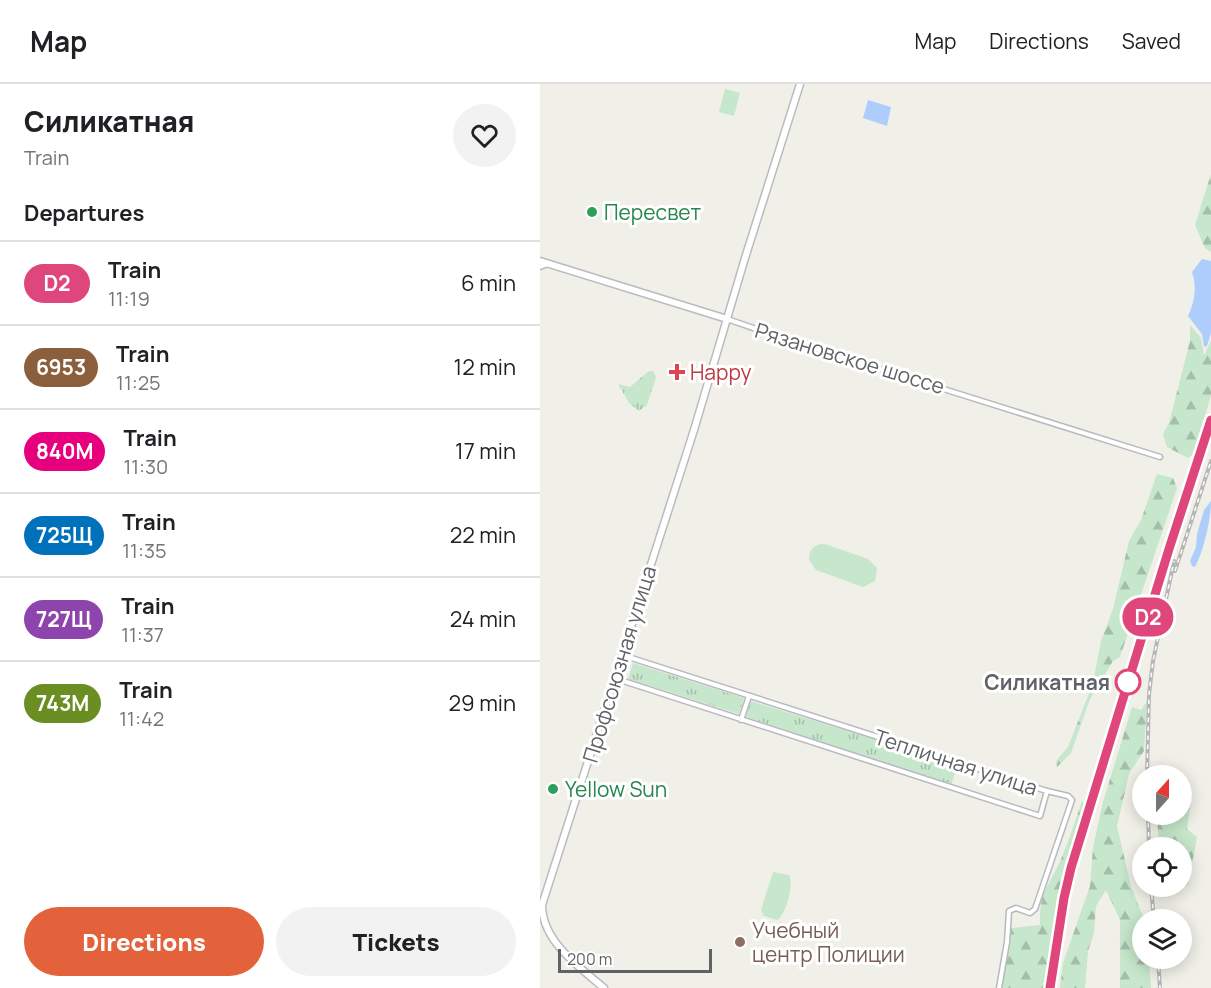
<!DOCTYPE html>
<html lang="en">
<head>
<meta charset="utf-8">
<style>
	:root { --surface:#fff; --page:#f2f2f2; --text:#202124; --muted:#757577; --line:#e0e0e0; --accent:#e3623b }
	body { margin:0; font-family:Manrope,sans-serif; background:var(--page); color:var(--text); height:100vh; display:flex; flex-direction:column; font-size:22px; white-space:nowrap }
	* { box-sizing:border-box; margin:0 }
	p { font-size:20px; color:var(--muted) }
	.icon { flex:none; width:33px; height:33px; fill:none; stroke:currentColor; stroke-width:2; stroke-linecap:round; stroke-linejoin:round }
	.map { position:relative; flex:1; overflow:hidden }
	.side { display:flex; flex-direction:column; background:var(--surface); width:540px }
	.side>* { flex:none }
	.badge { padding:0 12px; border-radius:20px; font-size:21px; line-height:39px }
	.needle { width:39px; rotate:21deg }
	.tools { position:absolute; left:592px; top:681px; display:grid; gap:12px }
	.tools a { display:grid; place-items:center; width:60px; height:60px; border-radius:50%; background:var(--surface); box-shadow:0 3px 15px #0003; font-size:30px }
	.scale { position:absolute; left:18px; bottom:15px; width:154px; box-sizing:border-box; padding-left:6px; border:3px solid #5f6267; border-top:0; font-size:16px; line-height:21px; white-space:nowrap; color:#5f6267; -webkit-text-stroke:4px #fff; paint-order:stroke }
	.map>.badge { position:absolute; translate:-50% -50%; box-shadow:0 0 0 3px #fff }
	h2 { padding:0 24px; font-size:22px; line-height:54px }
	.round { display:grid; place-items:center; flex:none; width:63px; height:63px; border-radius:32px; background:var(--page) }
	.overview { display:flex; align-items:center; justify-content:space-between; height:102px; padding:0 24px }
	h1 { font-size:28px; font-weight:800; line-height:45px }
	.cta { display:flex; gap:12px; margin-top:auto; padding:12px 24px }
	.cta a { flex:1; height:69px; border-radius:36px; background:var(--accent); color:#fff; font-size:24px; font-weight:800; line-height:69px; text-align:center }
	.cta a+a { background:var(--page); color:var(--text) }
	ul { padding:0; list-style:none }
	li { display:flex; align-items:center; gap:18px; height:84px; padding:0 24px; border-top:2px solid var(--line) }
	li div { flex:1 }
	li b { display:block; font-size:22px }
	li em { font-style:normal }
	li .badge { min-width:66px; font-weight:700; text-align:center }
	header { display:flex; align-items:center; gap:36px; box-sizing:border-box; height:84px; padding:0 30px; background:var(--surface); border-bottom:2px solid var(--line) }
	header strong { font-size:28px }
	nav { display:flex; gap:33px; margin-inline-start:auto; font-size:21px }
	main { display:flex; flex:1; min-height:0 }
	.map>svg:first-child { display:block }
</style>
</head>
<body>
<header>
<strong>Map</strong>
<nav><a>Map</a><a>Directions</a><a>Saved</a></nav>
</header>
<main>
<section class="side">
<div class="overview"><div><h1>Силикатная</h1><p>Train</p></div><a class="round"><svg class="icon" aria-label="heart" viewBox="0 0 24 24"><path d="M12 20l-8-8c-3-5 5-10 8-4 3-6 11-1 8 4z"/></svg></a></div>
<h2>Departures</h2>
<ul>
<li><span class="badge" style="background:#df477c;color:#fff">D2</span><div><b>Train</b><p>11:19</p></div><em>6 min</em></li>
<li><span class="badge" style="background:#8b5e3c;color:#fff">6953</span><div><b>Train</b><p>11:25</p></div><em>12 min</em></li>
<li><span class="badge" style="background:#e6007e;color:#fff">840М</span><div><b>Train</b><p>11:30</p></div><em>17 min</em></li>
<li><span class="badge" style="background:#0072bc;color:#fff">725Щ</span><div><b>Train</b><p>11:35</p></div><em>22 min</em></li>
<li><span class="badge" style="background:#8e44ad;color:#fff">727Щ</span><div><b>Train</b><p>11:37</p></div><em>24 min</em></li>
<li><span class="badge" style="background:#6b8e23;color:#fff">743М</span><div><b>Train</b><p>11:42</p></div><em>29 min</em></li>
</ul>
<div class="cta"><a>Directions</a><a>Tickets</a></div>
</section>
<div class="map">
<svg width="671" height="904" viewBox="0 0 671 904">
	<defs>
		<pattern id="grass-tufts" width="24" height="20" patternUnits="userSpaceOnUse" patternTransform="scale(1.5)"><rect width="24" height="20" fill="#c6e7cb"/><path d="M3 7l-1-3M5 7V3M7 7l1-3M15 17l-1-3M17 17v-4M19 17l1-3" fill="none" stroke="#a4bfa9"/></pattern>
		<pattern id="forest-firs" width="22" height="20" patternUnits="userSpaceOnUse" patternTransform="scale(1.5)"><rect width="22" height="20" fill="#c6e7cb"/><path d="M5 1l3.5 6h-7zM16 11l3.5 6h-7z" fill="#a4bfa9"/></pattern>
	</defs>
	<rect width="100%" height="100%" fill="#f0f0e8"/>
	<g fill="url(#grass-tufts)">
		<path d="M 109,287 L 113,287 L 116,293 L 107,321 L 99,327 L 89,319 L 78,300 L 90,303 Z"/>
		<path d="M 93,579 L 204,614 L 199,630 L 88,595 Z"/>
		<path d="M 211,617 L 418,681 L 411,701 L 206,633 Z"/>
	</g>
	<g fill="url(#forest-firs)">
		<path d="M 671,90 L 671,168 L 665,164 L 655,141 Z"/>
		<path d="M 650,241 L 661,254 L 664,272 L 671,256 L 671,312 L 653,370 L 648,374 L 627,363 L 623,350 L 629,339 L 650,257 Z"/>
		<path d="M 617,390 L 633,394 L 637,404 L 580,573 L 573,577 L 550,615 L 531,669 L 517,683 L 516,677 L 528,663 L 553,599 L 561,557 L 573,525 L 589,457 L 601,436 Z"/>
		<path d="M 607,617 L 604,667 L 589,690 L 577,742 L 591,802 L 604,835 L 603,874 L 609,875 L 611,904 L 580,904 L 580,836 L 566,806 L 556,822 L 554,849 L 548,867 L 545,904 L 520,904 L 523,879 L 550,802 L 553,763 L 563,718 L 592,623 L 601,626 Z"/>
		<path d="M 642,700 L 652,710 L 647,745 L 657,753 L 648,801 L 642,802 L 642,764 L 619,763 L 617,731 L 642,730 Z"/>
		<path d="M 542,717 L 545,719 L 513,843 L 504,904 L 461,904 L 471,844 L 500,841 C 499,806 508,805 521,775 C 529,756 535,737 542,717 Z"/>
	</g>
	<g fill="#c6e7cb">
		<path d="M 185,5 L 200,9 L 194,32 L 179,28 Z"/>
		<path d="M 285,460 L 328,475 L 337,484 L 335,497 L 323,503 L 276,486 L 269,476 C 268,466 275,459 285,460 Z"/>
		<path d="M 233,788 L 249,791 C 254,801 246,831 237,836 L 224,832 L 221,826 Z"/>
	</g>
	<g fill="#adcdfc">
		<path d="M 328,16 L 351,23 L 347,42 L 323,34 Z"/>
		<path d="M 662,175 L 671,177 L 671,249 L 667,262 L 664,263 L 662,250 L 648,232 C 655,217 657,203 652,188 Z"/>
		<path d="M 671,417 C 671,435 664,466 655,483 L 652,482 L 650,477 L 656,463 L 657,450 L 664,426 Z"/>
	</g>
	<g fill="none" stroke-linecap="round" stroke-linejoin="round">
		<defs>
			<g id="street">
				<path d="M 0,183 L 8,180"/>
				<path d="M 187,235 L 257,259 L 620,373"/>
				<path d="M 74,594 L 500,732 L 507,707 L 82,571"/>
				<path d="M 201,636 L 209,612"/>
				<path d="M 459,904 L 467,858 L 469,827 L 476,824 L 490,829 L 495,825 L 532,716 L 528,712 L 507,707"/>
			</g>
			<g id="secondary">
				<path d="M 0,177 L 187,235"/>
				<path d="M 64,904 C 39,883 2,857 2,821 L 154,346 L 205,174 L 260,0"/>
			</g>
		</defs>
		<use href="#street" stroke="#b8b9be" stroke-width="7"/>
		<use href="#secondary" stroke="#b9bbc1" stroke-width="9"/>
		<use href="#street" stroke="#fff" stroke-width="4"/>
		<use href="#secondary" stroke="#fff" stroke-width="6"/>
		<defs>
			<g id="rail">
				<path d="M 635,487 L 671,377"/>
				<path d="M 607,692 L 609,610 L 613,577 L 634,477"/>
				<path d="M 608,730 L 609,764"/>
				<path d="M 611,802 L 614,836"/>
				<path d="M 618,874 L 620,904"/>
				<path d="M 510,904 L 524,815 L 531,784 L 629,465 L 671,336"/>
			</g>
		</defs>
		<use href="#rail" stroke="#b6b6b7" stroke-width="4"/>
		<use href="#rail" stroke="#fff" stroke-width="1.5" stroke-dasharray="4.5" stroke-linecap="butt"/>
	</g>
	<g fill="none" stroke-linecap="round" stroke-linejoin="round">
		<defs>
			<path id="line" d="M 510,904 L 524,814 L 531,784 L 629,465 L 671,336"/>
		</defs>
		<use href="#line" stroke="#fff" stroke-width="14"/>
		<use href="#line" stroke="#df477c" stroke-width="9"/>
	</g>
	<g fill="#2e9e5b" stroke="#fff" stroke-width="2">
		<circle cx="52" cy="128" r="6"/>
		<circle cx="13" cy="705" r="6"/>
	</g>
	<path fill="#e0444e" stroke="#fff" stroke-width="2" d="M134 279h6v6h6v6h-6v6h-6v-6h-6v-6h6z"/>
	<circle fill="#fff" stroke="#df477c" stroke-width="3" cx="588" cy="598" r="12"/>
	<circle fill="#8d6e63" stroke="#fff" stroke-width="2" cx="200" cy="858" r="6"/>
	<g text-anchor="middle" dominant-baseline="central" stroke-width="6" stroke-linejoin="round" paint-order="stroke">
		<g font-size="21" fill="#27864d" stroke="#fff" text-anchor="start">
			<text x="64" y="128">Пересвет</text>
			<text x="25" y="705">Yellow Sun</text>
		</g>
		<g font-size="21" fill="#5f6267" stroke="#fff">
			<text transform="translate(310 274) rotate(17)">Рязановское шоссе</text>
			<text transform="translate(79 580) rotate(-73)">Профсоюзная улица</text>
			<text transform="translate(416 678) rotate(18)">Тепличная улица</text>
		</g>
		<g font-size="21" fill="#be3a42" stroke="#fff" text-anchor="start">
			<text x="150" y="288">Happy</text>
		</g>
		<g font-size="21" font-weight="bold" fill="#5f6267" stroke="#fff" text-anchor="end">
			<text x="570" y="598">Силикатная</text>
		</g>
		<g font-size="21" fill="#785e54" stroke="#fff" text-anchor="start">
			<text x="212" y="846">Учебный<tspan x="212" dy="24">центр Полиции</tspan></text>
		</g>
	</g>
</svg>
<div class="tools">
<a><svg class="needle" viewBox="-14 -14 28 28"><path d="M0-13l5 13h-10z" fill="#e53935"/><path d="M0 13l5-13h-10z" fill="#757577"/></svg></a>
<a><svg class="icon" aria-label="locate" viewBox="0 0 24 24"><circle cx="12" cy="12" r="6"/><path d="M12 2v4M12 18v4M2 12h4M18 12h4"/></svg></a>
<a><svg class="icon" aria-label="layers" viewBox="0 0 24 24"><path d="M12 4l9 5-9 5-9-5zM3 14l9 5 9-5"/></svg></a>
</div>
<div class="scale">200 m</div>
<b class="badge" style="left:608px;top:533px;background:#df477c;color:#fff">D2</b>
</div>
</main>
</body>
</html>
